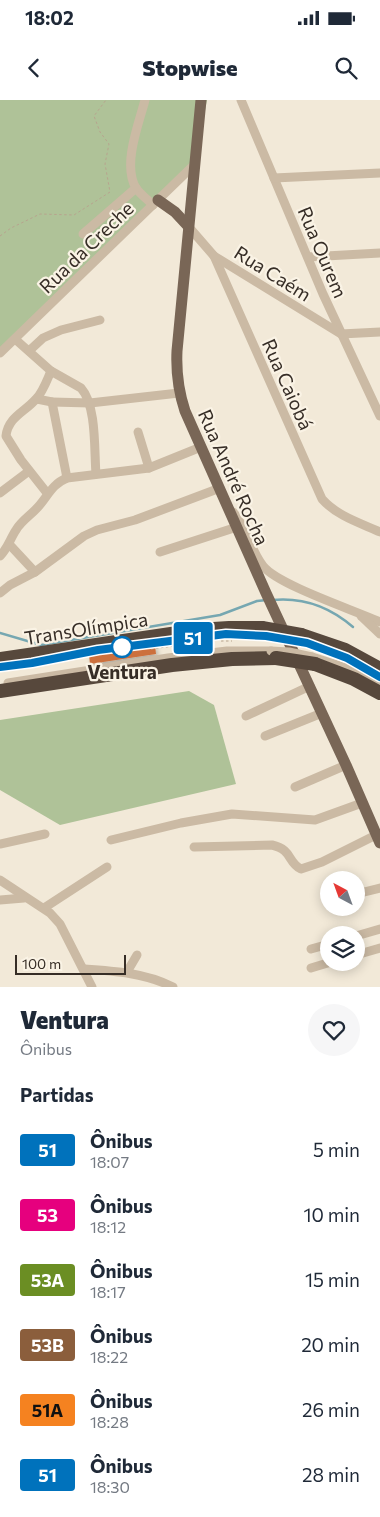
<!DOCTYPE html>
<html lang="pt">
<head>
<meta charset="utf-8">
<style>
	:root { --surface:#fff; --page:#f6f6f7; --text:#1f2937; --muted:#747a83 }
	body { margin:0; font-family:Commissioner,sans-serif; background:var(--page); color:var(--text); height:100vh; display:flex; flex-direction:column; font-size:19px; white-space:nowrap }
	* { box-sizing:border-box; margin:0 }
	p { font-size:16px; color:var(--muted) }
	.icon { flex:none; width:28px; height:28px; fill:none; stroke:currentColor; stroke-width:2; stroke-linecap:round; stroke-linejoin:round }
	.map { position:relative; height:887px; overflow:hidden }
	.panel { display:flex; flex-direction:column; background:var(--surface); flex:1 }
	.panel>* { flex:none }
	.badge { padding:0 10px; border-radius:4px; font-size:18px; line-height:32px }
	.needle { width:32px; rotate:319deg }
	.fabs { position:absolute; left:320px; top:771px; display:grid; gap:10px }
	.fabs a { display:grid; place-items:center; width:45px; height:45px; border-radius:50%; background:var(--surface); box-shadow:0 2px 12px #0003; font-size:25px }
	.scale { position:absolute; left:15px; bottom:12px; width:111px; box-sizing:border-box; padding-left:5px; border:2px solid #362d26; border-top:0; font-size:14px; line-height:18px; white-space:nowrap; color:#362d26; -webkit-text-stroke:4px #faf3e5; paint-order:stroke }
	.map>.badge { position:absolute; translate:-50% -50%; box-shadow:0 0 0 2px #fff }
	h2 { padding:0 20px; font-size:19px; line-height:45px }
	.round { display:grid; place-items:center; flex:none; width:52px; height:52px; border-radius:26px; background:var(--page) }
	.head { display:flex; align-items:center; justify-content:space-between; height:85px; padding:0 20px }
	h1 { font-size:24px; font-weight:800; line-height:38px }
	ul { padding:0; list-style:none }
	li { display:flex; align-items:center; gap:15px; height:65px; padding:0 20px }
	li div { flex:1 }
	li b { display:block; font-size:19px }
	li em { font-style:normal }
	li .badge { min-width:55px; font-weight:700; text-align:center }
	.status { display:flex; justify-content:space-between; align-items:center; height:35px; padding:0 25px; background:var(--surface); direction:ltr }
	.status svg { height:14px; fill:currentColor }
	header { display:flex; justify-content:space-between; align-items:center; height:65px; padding:0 20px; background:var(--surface); font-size:22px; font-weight:800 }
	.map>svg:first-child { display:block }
</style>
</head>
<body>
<div class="status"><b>18:02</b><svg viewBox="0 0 49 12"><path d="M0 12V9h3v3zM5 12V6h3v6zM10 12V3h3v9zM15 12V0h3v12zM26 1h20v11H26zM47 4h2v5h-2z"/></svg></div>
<header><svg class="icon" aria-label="back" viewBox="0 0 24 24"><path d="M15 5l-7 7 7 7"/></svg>Stopwise<svg class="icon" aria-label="search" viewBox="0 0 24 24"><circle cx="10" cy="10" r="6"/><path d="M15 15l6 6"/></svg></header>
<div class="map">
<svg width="380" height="887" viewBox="0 0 380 887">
	<defs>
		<filter id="shadow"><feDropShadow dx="2" dy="3.5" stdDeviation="2.5" flood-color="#0004"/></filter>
	</defs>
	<rect width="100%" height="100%" fill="#f2e9d8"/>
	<g fill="#afc298">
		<path d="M 0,0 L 207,0 L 194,68 L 0,252 Z"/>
		<path d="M 189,591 L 214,605 L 236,684 L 60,725 L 0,690 L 0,620 Z"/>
	</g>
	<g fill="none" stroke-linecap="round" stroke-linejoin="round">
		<g stroke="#76a7b1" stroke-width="2.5">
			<path d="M 272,500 C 302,497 330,507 353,527"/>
			<path d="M 0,533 L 41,545 L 220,515 L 257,501 L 267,500"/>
		</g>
	</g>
	<path fill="#cc703d" filter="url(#shadow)" d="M 155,545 L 156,554 L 90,564 L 89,555 Z"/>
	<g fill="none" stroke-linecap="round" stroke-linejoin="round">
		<g stroke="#b7a48e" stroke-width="1" stroke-dasharray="2.5 2.5" stroke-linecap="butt">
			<path d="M 0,136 L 11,128 L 40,114 L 74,115 L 110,92 L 105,64 L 109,44 L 100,32 L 94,16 L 106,0"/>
			<path d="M 221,541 L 232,541"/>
			<path d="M 151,549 L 174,546"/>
		</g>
		<g stroke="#cbbaa4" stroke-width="9">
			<path d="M 145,0 C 139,23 122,65 136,88 C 140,94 148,100 153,105"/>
			<path d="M 241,0 L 323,194 L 380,316"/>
			<path d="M 274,78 L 380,73"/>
			<path d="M 188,126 L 214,156 L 322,399 C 337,416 360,423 380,432"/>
			<path d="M 83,134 L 136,88"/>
			<path d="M 214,156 L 341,234 L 380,232"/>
			<path d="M 308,157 L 380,153"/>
			<path d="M 15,239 L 51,271 L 81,288 C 97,306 94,351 96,374"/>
			<path d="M 29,251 L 43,238 L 61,230 L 100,220"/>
			<path d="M 0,253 L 195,64"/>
			<path d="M 37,299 L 52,302 L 67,378"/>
			<path d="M 52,302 L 90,303 L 179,293"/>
			<path d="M 138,332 L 149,368"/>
			<path d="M 0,393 L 29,371"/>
			<path d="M 47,393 L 21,360 L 6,336 C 8,317 25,312 36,299 C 43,292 47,280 51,271"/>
			<path d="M 233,412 C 247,428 250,449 263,466 C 278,485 354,510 380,522"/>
			<path d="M 9,444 L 35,472 L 84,436 L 97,430 L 135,420 L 220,388"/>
			<path d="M 160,452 L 237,427"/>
			<path d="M 0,456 C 8,448 10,439 16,430 C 21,421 31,415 38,407 C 48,396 52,384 67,378 L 149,368 L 201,347"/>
			<path d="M 0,493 L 10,485 L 35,472"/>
			<path d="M 361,516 L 380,534"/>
			<path d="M 237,534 L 267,536"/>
			<path d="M 180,539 L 216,535"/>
			<path d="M 312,557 L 353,570 L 380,584"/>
			<path d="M 0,567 L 32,563 L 75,554"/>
			<path d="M 8,583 L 168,558 L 227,551 L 271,551"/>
			<path d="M 246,616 L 310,586"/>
			<path d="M 265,636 L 322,613"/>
			<path d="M 295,687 L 346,665"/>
			<path d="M 111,740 L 181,723 L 232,714 L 315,720 L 362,703"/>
			<path d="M 0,744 L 45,734"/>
			<path d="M 194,747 L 272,745 C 293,750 287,762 301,769 L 322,762 L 376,735"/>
			<path d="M 0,780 L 50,813 L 60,824 L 92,887"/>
			<path d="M 356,794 L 380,788"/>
			<path d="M 0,800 L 24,798"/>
			<path d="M 44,808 L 107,767"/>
			<path d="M 356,836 L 380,829"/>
			<path d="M 311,849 L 329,844"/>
			<path d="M 356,855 L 380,848"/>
			<path d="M 311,868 L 331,862"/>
			<path d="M 84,869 C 115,871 145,873 173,887"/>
			<path d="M 127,872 L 137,855"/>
		</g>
		<g stroke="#796656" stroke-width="11">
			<path d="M 201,0 L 177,251 C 176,272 178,290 185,311 L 266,493 L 346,665 L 380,743"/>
			<path d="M 158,100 L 175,112 L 188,126"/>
		</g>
		<g stroke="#57483c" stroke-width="14">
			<path d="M 301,535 L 345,550 L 380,569"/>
			<path d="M 0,559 L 198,530 L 229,528 L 262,528"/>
			<path d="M 315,564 L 354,579 L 380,593"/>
			<path d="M 0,591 L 172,565 L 232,559 L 276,558"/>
		</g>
		<g stroke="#cbbaa4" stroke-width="9">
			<path d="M 290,540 L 307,543"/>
			<path d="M 271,551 L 289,552 L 312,557"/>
		</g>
		<g stroke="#57483c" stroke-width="14">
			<path d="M 262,528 L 301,535"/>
			<path d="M 276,558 L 315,564"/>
		</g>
	</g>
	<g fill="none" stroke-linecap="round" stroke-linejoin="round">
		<defs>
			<path id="line" d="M 0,567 L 32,563 L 98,550 L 226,534 L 266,536 L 307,543 L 347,558 L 380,577"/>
		</defs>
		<use href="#line" stroke="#fff" stroke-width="11"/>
		<use href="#line" stroke="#0072bc" stroke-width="8"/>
	</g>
	<circle fill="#fff" stroke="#0072bc" stroke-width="2.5" cx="122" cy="547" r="10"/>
	<g text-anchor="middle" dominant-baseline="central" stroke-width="4.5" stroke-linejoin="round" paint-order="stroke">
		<g font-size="19" fill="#362d26" stroke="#faf3e5">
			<text transform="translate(86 147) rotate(-44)">Rua da Creche</text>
			<text transform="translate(323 152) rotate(67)">Rua Ourem</text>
			<text transform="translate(273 173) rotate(32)">Rua Caém</text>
			<text transform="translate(288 284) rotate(66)">Rua Caiobá</text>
			<text transform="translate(234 377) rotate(66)">Rua André Rocha</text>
			<text transform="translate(86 528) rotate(-9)">TransOlímpica</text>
		</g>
		<g font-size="19" font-weight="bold" fill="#362d26" stroke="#faf3e5">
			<text x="122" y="571">Ventura</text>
		</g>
	</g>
</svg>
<div class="fabs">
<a><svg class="needle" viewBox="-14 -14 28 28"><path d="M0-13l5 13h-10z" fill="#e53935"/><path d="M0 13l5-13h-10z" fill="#747a83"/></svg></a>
<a><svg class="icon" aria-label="layers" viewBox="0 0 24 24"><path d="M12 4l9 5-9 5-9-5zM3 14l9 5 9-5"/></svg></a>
</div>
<div class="scale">100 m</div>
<b class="badge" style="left:193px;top:538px;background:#0072bc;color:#fff">51</b>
</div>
<section class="panel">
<div class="head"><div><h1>Ventura</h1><p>Ônibus</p></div><a class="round"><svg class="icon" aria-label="heart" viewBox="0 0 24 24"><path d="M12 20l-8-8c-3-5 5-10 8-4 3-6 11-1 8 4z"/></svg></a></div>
<h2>Partidas</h2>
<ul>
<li><span class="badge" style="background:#0072bc;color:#fff">51</span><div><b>Ônibus</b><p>18:07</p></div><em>5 min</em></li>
<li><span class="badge" style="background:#e6007e;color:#fff">53</span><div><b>Ônibus</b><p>18:12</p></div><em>10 min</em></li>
<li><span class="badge" style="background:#6b8e23;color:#fff">53A</span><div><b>Ônibus</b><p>18:17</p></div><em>15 min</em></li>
<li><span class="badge" style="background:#8b5e3c;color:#fff">53B</span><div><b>Ônibus</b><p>18:22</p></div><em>20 min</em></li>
<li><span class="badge" style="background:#f58220;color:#111">51A</span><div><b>Ônibus</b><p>18:28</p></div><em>26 min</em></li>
<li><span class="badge" style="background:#0072bc;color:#fff">51</span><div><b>Ônibus</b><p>18:30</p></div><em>28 min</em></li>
</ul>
</section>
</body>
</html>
